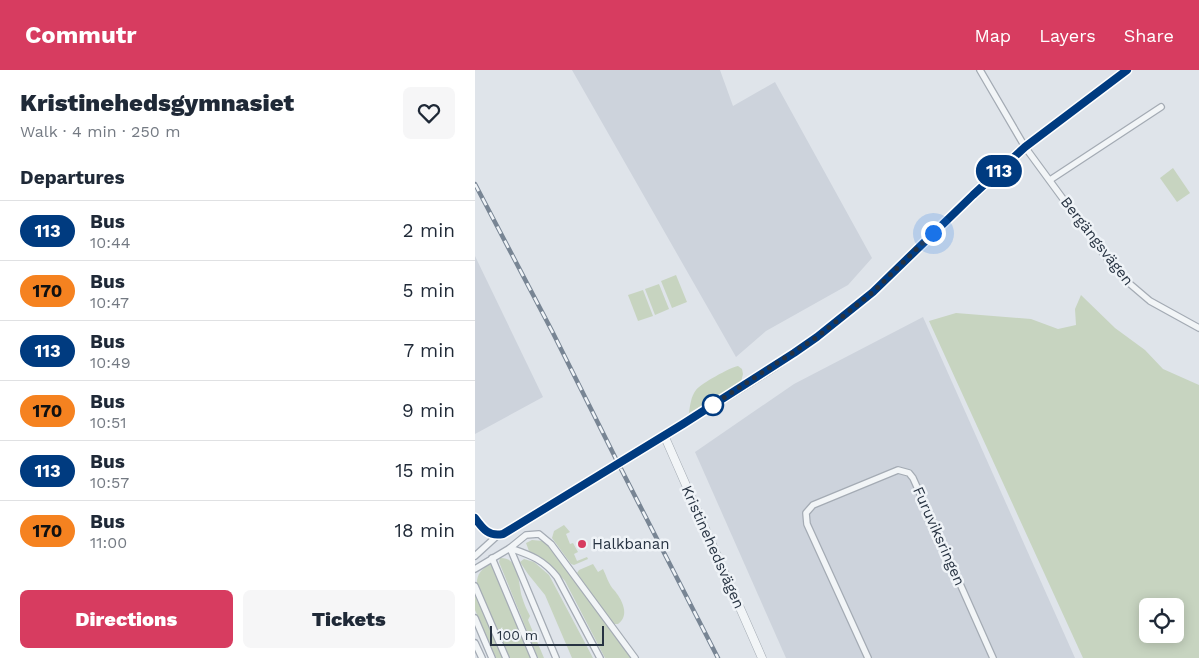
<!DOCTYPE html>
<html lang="en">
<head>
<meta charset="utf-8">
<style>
	:root { --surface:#fff; --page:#f6f6f7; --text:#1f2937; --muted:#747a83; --line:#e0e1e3; --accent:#d73c60 }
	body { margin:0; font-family:"Work Sans",sans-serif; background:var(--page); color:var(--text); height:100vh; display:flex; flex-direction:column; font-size:19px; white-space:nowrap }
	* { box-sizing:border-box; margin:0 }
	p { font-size:16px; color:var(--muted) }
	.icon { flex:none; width:28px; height:28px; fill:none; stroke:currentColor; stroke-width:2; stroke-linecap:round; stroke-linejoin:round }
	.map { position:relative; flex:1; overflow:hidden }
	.side { display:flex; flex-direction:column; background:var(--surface); width:475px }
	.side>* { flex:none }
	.badge { padding:0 10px; border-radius:16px; font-size:18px; line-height:32px }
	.buttons { position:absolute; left:664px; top:528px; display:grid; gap:10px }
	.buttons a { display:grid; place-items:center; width:45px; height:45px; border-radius:8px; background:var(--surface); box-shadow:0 2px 12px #0003; font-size:25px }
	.scale { position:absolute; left:15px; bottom:12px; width:114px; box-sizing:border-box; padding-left:5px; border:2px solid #273342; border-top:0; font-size:14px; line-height:18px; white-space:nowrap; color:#273342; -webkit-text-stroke:4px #eff3f7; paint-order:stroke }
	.you { position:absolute; width:25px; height:25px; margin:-12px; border:4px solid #fff; border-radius:50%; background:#1a73e8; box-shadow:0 0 0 8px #1a73e833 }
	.map>.badge { position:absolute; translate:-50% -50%; box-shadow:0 0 0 2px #fff }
	h2 { padding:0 20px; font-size:19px; line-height:45px }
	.round { display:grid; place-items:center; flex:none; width:52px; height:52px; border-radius:8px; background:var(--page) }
	.headline { display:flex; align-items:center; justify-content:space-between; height:85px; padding:0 20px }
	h1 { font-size:24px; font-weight:800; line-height:38px }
	.button { display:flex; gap:10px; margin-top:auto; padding:10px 20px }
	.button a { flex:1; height:58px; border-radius:8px; background:var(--accent); color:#fff; font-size:20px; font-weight:800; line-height:58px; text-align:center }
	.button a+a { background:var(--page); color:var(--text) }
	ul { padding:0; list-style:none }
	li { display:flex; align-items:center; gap:15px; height:60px; padding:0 20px; border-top:1px solid var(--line) }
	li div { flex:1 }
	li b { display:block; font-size:19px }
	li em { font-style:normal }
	li .badge { min-width:55px; font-weight:700; text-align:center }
	header { display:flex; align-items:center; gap:30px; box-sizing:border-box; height:70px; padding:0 25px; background:var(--accent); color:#fff }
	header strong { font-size:24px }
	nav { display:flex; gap:28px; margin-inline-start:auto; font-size:18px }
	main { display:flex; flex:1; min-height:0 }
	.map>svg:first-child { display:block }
</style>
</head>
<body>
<header>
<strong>Commutr</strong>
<nav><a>Map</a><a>Layers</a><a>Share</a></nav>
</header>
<main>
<section class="side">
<div class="headline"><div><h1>Kristinehedsgymnasiet</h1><p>Walk · 4 min · 250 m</p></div><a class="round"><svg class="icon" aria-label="heart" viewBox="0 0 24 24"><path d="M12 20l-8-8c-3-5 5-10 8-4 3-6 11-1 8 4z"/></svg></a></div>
<h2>Departures</h2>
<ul>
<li><span class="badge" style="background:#003b80;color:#fff">113</span><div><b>Bus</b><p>10:44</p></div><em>2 min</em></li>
<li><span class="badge" style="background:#f58220;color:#111">170</span><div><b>Bus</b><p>10:47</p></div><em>5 min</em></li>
<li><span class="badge" style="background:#003b80;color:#fff">113</span><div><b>Bus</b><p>10:49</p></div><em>7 min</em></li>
<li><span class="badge" style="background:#f58220;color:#111">170</span><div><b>Bus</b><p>10:51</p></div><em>9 min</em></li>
<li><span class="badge" style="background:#003b80;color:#fff">113</span><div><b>Bus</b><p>10:57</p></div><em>15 min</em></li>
<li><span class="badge" style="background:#f58220;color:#111">170</span><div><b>Bus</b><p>11:00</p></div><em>18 min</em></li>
</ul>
<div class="button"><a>Directions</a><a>Tickets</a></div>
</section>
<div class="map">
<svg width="724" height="588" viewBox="0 0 724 588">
	<rect width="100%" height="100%" fill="#dfe4ea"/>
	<g fill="#cdd3dc">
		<path d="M 97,0 L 245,0 L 258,36 L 300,12 L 397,188 L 373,215 L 291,261 L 261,287 Z"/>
		<path d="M 0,186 L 68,327 L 0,364 Z"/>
		<path d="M 448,247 L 600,588 L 311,588 L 220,382 L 319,314 Z"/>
	</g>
	<g fill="#c7d4c0" fill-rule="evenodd">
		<path d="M 698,98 L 715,123 L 702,132 L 685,108 Z"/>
		<path d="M 201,205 L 212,232 L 197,238 L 186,211 Z"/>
		<path d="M 184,214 L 194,239 L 180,245 L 170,219 Z"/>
		<path d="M 168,220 L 178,246 L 163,251 L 153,225 Z"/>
		<path d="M 606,225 L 640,258 L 670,280 L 688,299 L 724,315 L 724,588 L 608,588 L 454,251 L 481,243 L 556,249 L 583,259 L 601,255 L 600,239 ZM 672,536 L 700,536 L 700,564 L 672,564 Z"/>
		<path d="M 263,296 L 267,299 L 268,304 L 266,312 L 214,343 C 215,336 216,326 221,320 C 227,313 254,298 263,296 Z"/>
		<path d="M 89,455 L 95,462 L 91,464 L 95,474 L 98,473 L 103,482 L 99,484 L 102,491 L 112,487 L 113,489 L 99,495 L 96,494 L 77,468 L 79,461 Z"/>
		<path d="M 57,470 L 68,471 L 74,475 L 156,588 L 130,588 L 90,511 L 72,492 L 54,481 L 51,473 Z"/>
		<path d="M 25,488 C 45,487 43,513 47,527 C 49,534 52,540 55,546 L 53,550 L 69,588 L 63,588 L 24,492 Z"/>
		<path d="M 49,489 L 59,492 L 74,505 L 118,588 L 97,588 L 70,525 L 53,504 L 45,492 Z"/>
		<path d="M 15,494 L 18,496 L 57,588 L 34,588 L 2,516 C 1,505 6,499 15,494 Z"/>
		<path d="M 118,494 L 123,502 L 128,499 C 131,505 134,515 139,520 C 146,528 156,545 143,554 L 138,554 L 102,503 L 104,500 Z"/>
		<path d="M 0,525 L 28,588 L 21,588 L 0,540 Z"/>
	</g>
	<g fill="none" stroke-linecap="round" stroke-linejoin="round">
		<defs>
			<g id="minor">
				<path d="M 505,0 L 550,77 L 627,182 L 648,208 L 675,231 L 724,258"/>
				<path d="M 575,110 L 686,37"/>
				<path d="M 0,448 C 8,459 14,467 28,464 L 189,365"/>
				<path d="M 0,486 L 23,465"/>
				<path d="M 17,488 L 59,588"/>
				<path d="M 0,499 L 35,478 L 81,588"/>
				<path d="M 0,516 L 31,588"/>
				<path d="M 0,548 L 17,588"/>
				<path d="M 0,573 L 7,588"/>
				<path d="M 125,588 L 82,507 C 68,489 55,485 35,478 L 51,465 L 64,464 L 76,474 L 160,588"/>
				<path d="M 393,588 L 332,454 L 331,443 L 338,435 L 423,400 L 434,403 L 438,408 L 518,588"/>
			</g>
			<path id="tertiary" d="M 287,588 L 189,365 C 261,322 336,278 398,221 C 450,175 497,124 550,78 C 582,50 618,26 652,0"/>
		</defs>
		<use href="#minor" stroke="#a4abb4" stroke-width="8"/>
		<use href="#tertiary" stroke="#a4abb4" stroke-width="9"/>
		<use href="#minor" stroke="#f2f5f7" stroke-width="5.5"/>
		<use href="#tertiary" stroke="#f2f5f7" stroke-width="8"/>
		<defs>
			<path id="rail" d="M 0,114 L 77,261 L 143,393 L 243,588"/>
		</defs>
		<use href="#rail" stroke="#788594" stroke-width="4.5"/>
		<use href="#rail" stroke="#eff3f7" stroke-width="2.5" stroke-dasharray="8" stroke-linecap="butt"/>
	</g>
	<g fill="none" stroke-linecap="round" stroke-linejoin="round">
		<defs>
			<path id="line" d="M 0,448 C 8,459 14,467 28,464 L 208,354 L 319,283 L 342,267 L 398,222 L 498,125 L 550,77 L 652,0"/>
		</defs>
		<use href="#line" stroke="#fff" stroke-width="11"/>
		<use href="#line" stroke="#003b80" stroke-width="8"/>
		<path stroke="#273342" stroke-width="5" stroke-dasharray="0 9" d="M 238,335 L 236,336 L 342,267 L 398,222 L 458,163"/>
	</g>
	<circle fill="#fff" stroke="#003b80" stroke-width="2.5" cx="238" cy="335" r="10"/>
	<circle fill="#d73c60" stroke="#eff3f7" stroke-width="2" cx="107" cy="474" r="5"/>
	<g text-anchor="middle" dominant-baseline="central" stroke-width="5" stroke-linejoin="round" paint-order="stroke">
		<g font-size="15" fill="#273342" stroke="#eff3f7">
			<text transform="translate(622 171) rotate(52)">Bergängsvägen</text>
			<text transform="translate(464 466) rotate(66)">Furuviksringen</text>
			<text transform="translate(238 477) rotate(66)">Kristinehedsvägen</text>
		</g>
		<g font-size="15" fill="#273342" stroke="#eff3f7" text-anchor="start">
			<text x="117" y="474">Halkbanan</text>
		</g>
	</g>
</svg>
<div class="buttons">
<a><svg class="icon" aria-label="locate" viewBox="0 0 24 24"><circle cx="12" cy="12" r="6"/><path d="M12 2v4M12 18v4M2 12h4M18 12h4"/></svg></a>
</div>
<div class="scale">100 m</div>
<div class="you" style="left:458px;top:163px"></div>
<b class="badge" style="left:524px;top:101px;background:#003b80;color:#fff">113</b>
</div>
</main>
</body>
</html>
